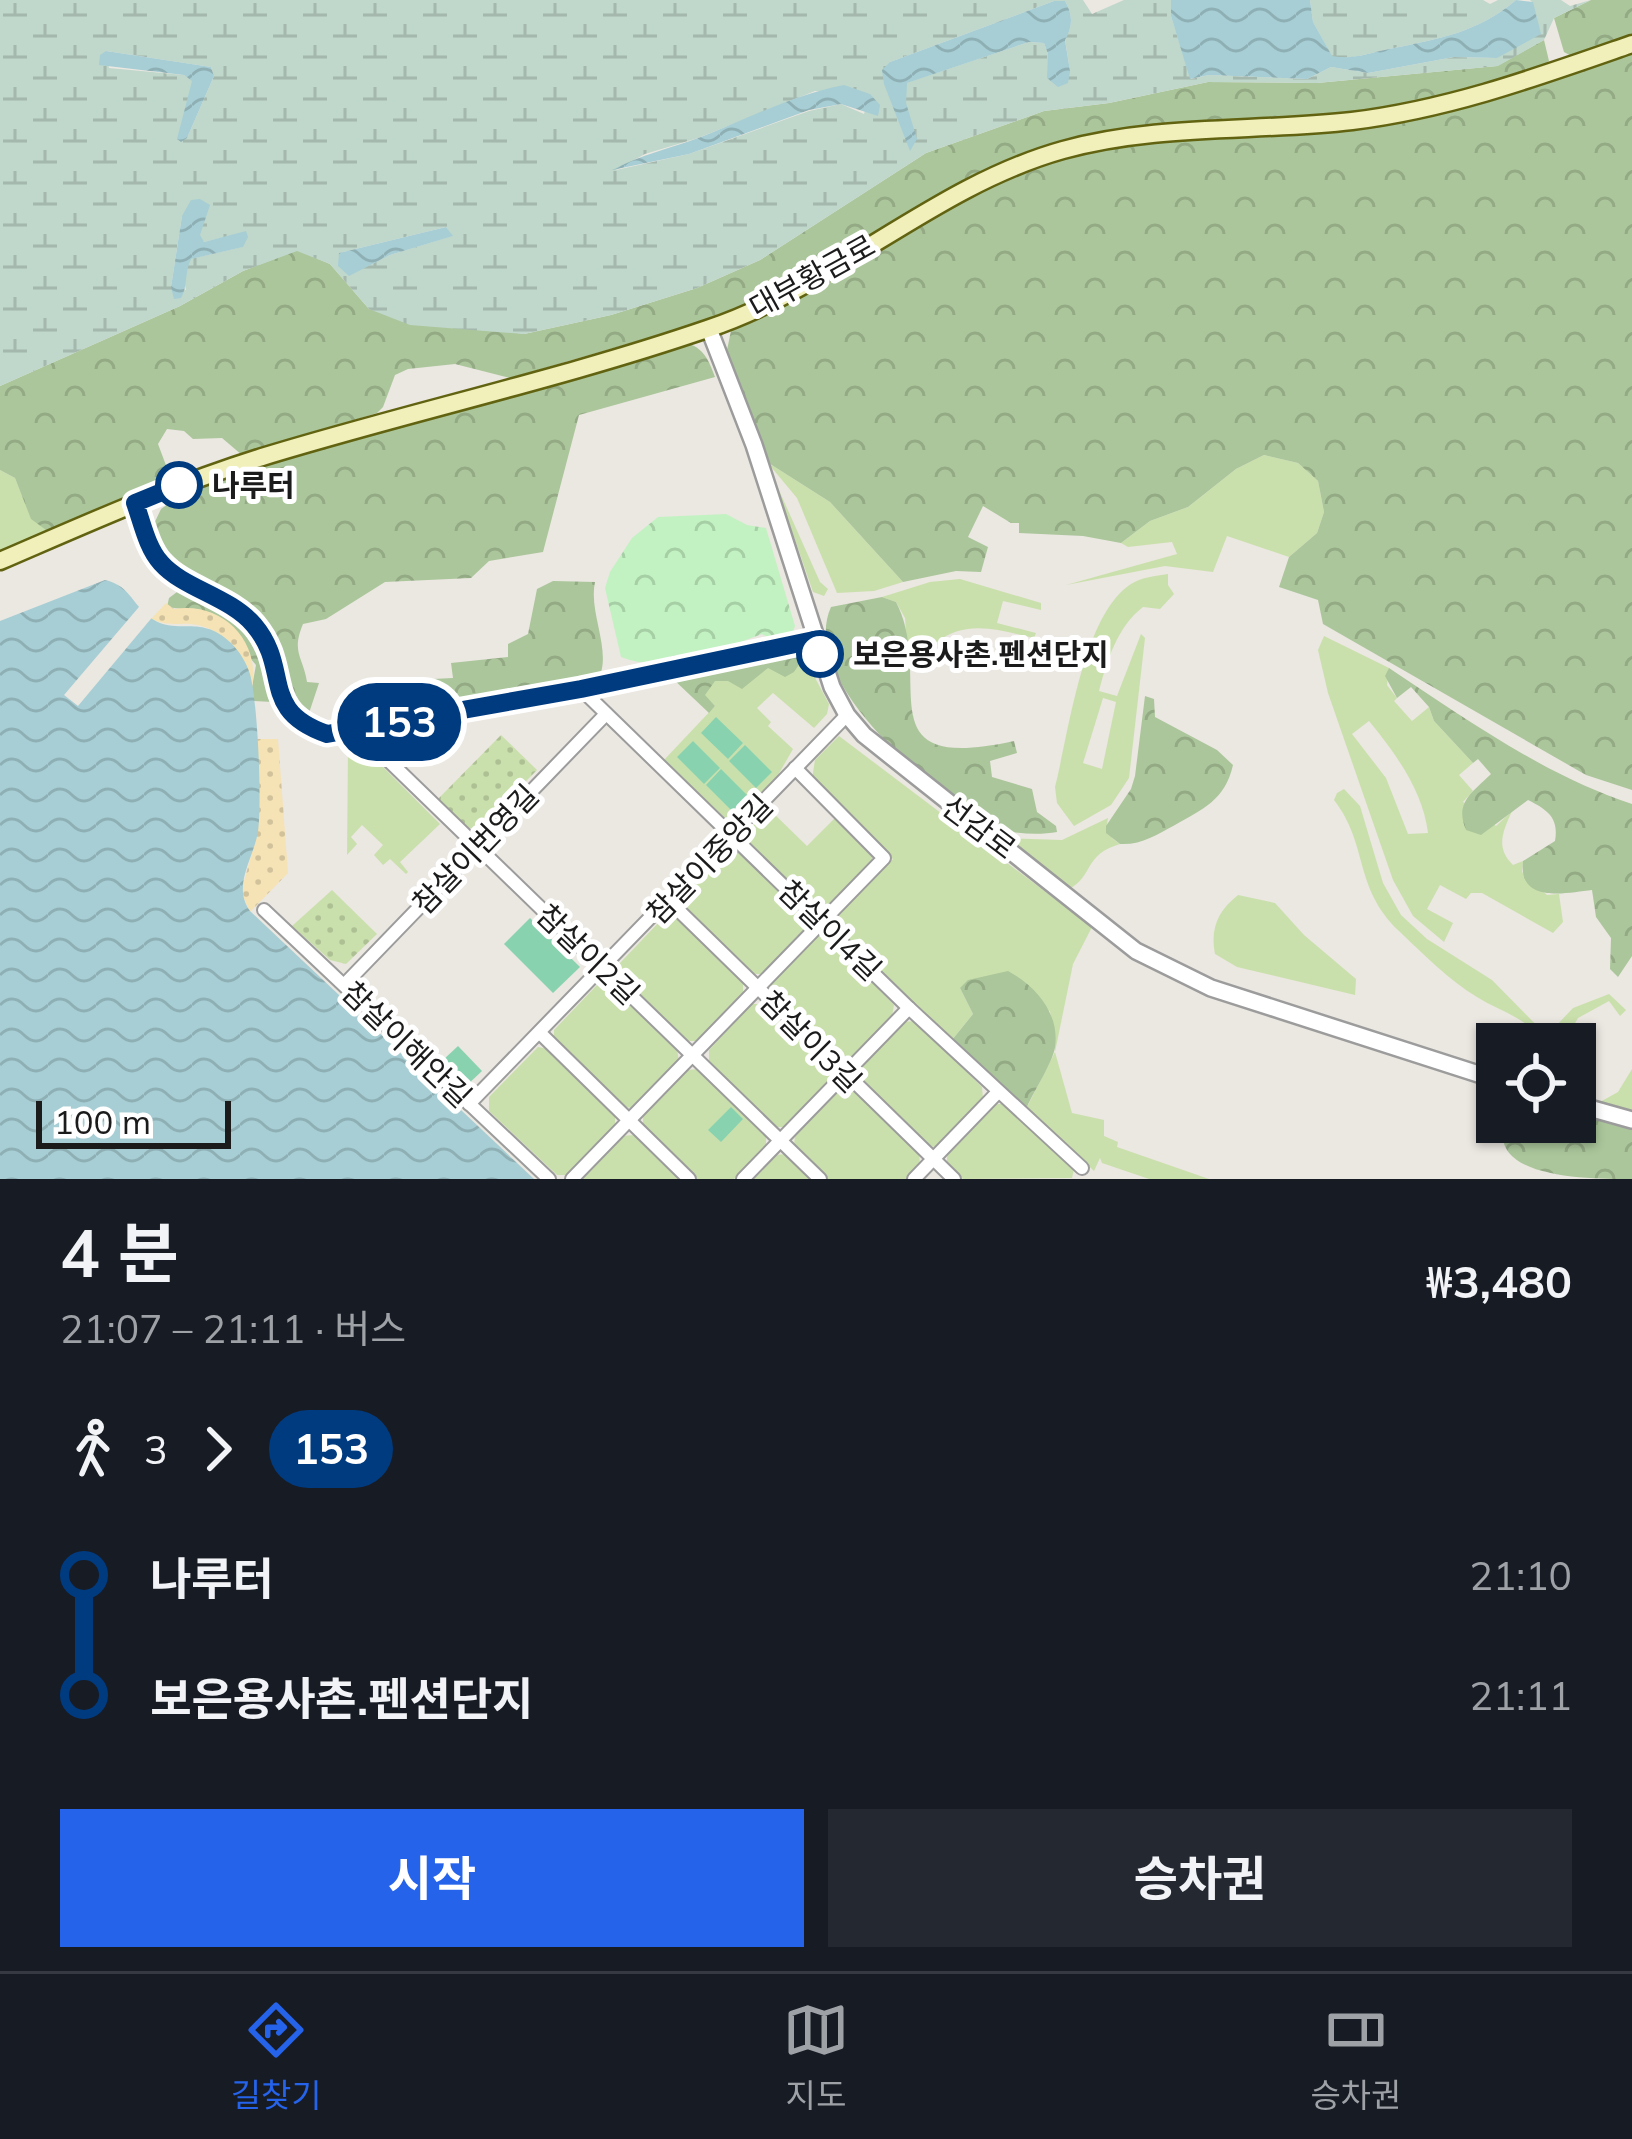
<!DOCTYPE html>
<html lang="ko">
<head>
<meta charset="utf-8">
<style>
	:root { --surface:#171b24; --page:#242831; --text:#f1f3f6; --muted:#9ea1a6; --line:#363941; --accent:#2563eb }
	body { margin:0; font-family:Mulish,"Noto Sans KR",sans-serif; background:var(--page); color:var(--text); height:100vh; display:flex; flex-direction:column; font-size:45px; white-space:nowrap }
	* { box-sizing:border-box; margin:0 }
	p { font-size:39px; color:var(--muted) }
	.icon { flex:none; width:66px; height:66px; fill:none; stroke:currentColor; stroke-width:2; stroke-linecap:round; stroke-linejoin:round }
	.map { position:relative; height:1179px; overflow:hidden }
	.drawer { display:flex; flex-direction:column; background:var(--surface); flex:1 }
	.drawer>* { flex:none }
	.badge { padding:0 24px; border-radius:39px; font-size:42px; line-height:78px }
	.tools { position:absolute; left:1476px; top:1023px; display:grid; gap:24px }
	.tools a { display:grid; place-items:center; width:120px; height:120px; border-radius:0px; background:var(--surface); box-shadow:0 3px 9px #0004; font-size:60px }
	.scale { position:absolute; left:36px; bottom:30px; width:195px; box-sizing:border-box; padding-left:12px; border:6px solid #1b1b1b; border-top:0; font-size:33px; line-height:42px; white-space:nowrap; color:#1b1b1b; -webkit-text-stroke:9px #fff; paint-order:stroke }
	.map>.badge { position:absolute; translate:-50% -50%; box-shadow:0 0 0 6px #fff }
	.legs { display:flex; align-items:center; gap:18px; height:132px; padding:0 60px; font-size:39px }
	.legs p { margin-inline-start:auto }
	.headline { display:flex; align-items:center; justify-content:space-between; height:204px; padding:0 60px }
	h1 { font-size:66px; font-weight:700; line-height:90px }
	.primary-button { display:flex; gap:24px; margin-top:auto; padding:24px 60px }
	.primary-button a { flex:1; height:138px; border-radius:0px; background:var(--accent); color:#fff; font-size:48px; font-weight:700; line-height:138px; text-align:center }
	.primary-button a+a { background:var(--page); color:var(--text) }
	ul { padding:0 60px; list-style:none }
	li { display:flex; align-items:center; gap:42px; height:120px; font-size:45px }
	li i { display:grid; place-items:center; width:18px; height:100%; margin:0 15px; background:currentColor }
	li i::after { content:''; width:30px; height:30px; margin:-15px; border:9px solid; border-radius:50%; background:var(--surface) }
	li p { margin-inline-start:auto }
	li:first-child i { background:linear-gradient(#0000 50%,currentColor 0) }
	li:last-child i { background:linear-gradient(currentColor 50%,#0000 0) }
	.tabs { display:flex; justify-content:space-around; align-items:center; height:168px; border-top:3px solid var(--line); background:var(--surface); font-size:33px; color:var(--muted) }
	.tabs a { display:grid; justify-items:center; gap:6px }
	.tabs .active { color:var(--accent) }
	.map>svg:first-child { display:block }
</style>
</head>
<body>
<div class="map">
<svg width="1632" height="1179" viewBox="0 0 1632 1179">
	<defs>
		<pattern id="forest-crowns" width="20" height="18" patternUnits="userSpaceOnUse" patternTransform="scale(3)"><rect width="20" height="18" fill="#abc69b"/><path d="M2 6a3 3 0 1 1 6 0M12 15a3 3 0 1 1 6 0" fill="none" stroke="#93aa85"/></pattern>
		<pattern id="wetland-marsh" width="20" height="14" patternUnits="userSpaceOnUse" patternTransform="scale(3)"><rect width="20" height="14" fill="#c0d7cb"/><path d="M1 5h8M5 5V1M11 12h8M15 12V8" fill="none" stroke="#a4b8ae"/></pattern>
		<pattern id="sand-dots" width="8" height="8" patternUnits="userSpaceOnUse" patternTransform="scale(3)"><rect width="8" height="8" fill="#f5e3b5"/><path d="M2 2h.1M6 6h.1" fill="none" stroke="#d1c29b" stroke-width="1.8" stroke-linecap="round"/></pattern>
		<pattern id="park-crowns" width="20" height="18" patternUnits="userSpaceOnUse" patternTransform="scale(3)"><rect width="20" height="18" fill="#c2f2c2"/><path d="M2 6a3 3 0 1 1 6 0M12 15a3 3 0 1 1 6 0" fill="none" stroke="#a6cfa6"/></pattern>
		<pattern id="garden-dots" width="8" height="8" patternUnits="userSpaceOnUse" patternTransform="scale(3)"><rect width="8" height="8" fill="#cae0ac"/><path d="M2 2h.1M6 6h.1" fill="none" stroke="#adc093" stroke-width="1.8" stroke-linecap="round"/></pattern>
		<pattern id="water-waves" width="16" height="10" patternUnits="userSpaceOnUse" patternTransform="scale(3)"><rect width="16" height="10" fill="#a6ced4"/><path d="M0 5q4-4 8 0t8 0" fill="none" stroke="#8eb0b5"/></pattern>
	</defs>
	<rect width="100%" height="100%" fill="#ebe7e1"/>
	<g fill="#cae0ac" fill-rule="evenodd">
		<path d="M 1264,455 L 1298,463 L 1318,481 L 1324,512 L 1317,533 L 1289,557 L 1227,536 L 1213,572 L 1165,566 L 1066,585 L 1177,554 L 1172,542 L 1128,547 L 1121,543 L 1150,521 L 1188,507 L 1236,469 Z"/>
		<path d="M 767,462 L 830,502 L 903,582 L 874,591 L 837,593 L 797,498 Z"/>
		<path d="M 0,470 L 15,478 L 26,505 L 61,528 L 0,554 Z"/>
		<path d="M 774,479 L 820,582 L 828,589 L 824,596 L 813,592 Z"/>
		<path d="M 1168,574 L 1168,585 L 1174,594 L 1160,609 L 1143,607 C 1117,627 1107,661 1099,691 L 1117,696 L 1141,634 L 1145,638 L 1129,778 L 1111,805 L 1074,826 L 1057,803 L 1055,787 C 1069,732 1083,615 1131,584 C 1142,577 1155,576 1168,574 ZM 1103,698 L 1116,702 L 1102,769 L 1083,763 Z"/>
		<path d="M 960,579 L 1041,603 L 1041,610 L 1003,601 L 997,623 L 1036,633 L 1034,638 C 1000,630 966,619 937,642 C 926,650 921,663 909,670 L 905,618 L 896,602 L 882,597 L 930,582 Z"/>
		<path d="M 1324,636 L 1389,668 L 1387,685 L 1397,698 L 1394,701 L 1412,721 L 1429,707 L 1434,721 L 1473,763 L 1459,775 L 1473,791 L 1463,802 L 1496,826 L 1512,811 C 1503,831 1495,848 1513,865 L 1523,861 L 1522,872 L 1547,895 L 1559,894 L 1563,922 L 1553,933 L 1482,893 L 1471,893 L 1466,899 L 1440,885 L 1427,909 L 1453,923 L 1444,942 L 1413,916 L 1393,880 L 1328,693 L 1318,650 ZM 1369,721 C 1396,754 1423,791 1428,833 L 1408,834 L 1386,778 L 1352,734 Z"/>
		<path d="M 795,651 L 804,657 L 829,704 L 827,714 L 814,728 L 773,693 L 757,708 L 771,722 L 768,726 L 793,749 L 774,782 L 738,819 L 724,817 L 664,760 L 715,706 L 684,675 Z"/>
		<path d="M 839,736 L 1092,927 L 1073,964 L 1055,1052 L 1072,1113 L 1104,1120 L 1104,1136 L 1118,1142 L 1117,1147 L 1209,1179 L 1149,1179 L 1102,1163 L 1100,1158 L 1094,1171 L 1027,1107 L 1055,1052 L 1050,1011 L 960,988 L 973,1014 L 952,1040 L 837,928 L 836,918 L 893,859 L 812,779 L 815,760 Z"/>
		<path d="M 358,748 L 368,752 L 440,824 L 400,862 L 408,872 L 406,874 L 390,859 L 383,865 L 374,855 L 383,845 L 362,825 L 351,837 L 357,844 L 347,855 L 348,749 Z"/>
		<path d="M 1344,789 L 1360,806 L 1383,883 L 1401,915 L 1427,939 L 1492,980 L 1555,1044 L 1544,1044 C 1531,1019 1499,1011 1477,997 C 1450,981 1422,953 1399,931 C 1353,887 1369,845 1334,800 L 1337,793 Z"/>
		<path d="M 769,809 L 807,846 L 837,816 L 872,850 L 872,862 L 828,909 L 815,908 L 748,843 L 749,829 Z"/>
		<path d="M 1108,818 C 1105,830 1110,838 1120,844 C 1083,855 1094,876 1069,889 L 1004,838 L 1062,840 Z"/>
		<path d="M 739,851 L 807,917 L 807,929 L 762,974 L 752,974 L 684,908 L 684,898 L 726,852 Z"/>
		<path d="M 1238,895 L 1275,903 L 1304,935 L 1356,979 L 1355,995 L 1237,967 L 1215,954 C 1210,928 1218,911 1238,895 Z"/>
		<path d="M 676,918 L 743,983 L 743,995 L 698,1041 L 687,1041 L 620,975 L 620,963 L 662,919 Z"/>
		<path d="M 827,935 L 894,1005 L 892,1016 L 850,1061 L 839,1061 L 772,995 L 771,984 L 817,936 Z"/>
		<path d="M 597,985 L 608,985 L 677,1049 L 679,1062 L 633,1108 L 622,1107 L 554,1041 L 554,1030 Z"/>
		<path d="M 1609,994 L 1626,1010 L 1620,1016 L 1609,1001 L 1578,1018 L 1564,1042 L 1556,1026 L 1573,1008 Z"/>
		<path d="M 752,1004 L 766,1004 L 831,1071 L 829,1082 L 786,1127 L 776,1127 L 709,1062 L 709,1050 Z"/>
		<path d="M 914,1021 L 982,1087 L 983,1099 L 937,1147 L 926,1146 L 857,1081 L 857,1070 L 904,1022 Z"/>
		<path d="M 538,1047 L 548,1049 L 615,1116 L 615,1128 L 568,1175 L 557,1175 L 489,1111 L 489,1097 Z"/>
		<path d="M 700,1069 L 766,1136 L 766,1145 L 734,1179 L 696,1179 L 643,1127 L 643,1115 L 687,1070 Z"/>
		<path d="M 1632,1069 L 1632,1111 L 1600,1102 L 1618,1092 Z"/>
		<path d="M 850,1088 L 919,1152 L 920,1165 L 907,1179 L 828,1179 L 794,1146 L 795,1135 L 838,1089 Z"/>
		<path d="M 994,1104 L 1005,1104 L 1074,1169 L 1072,1178 L 963,1179 L 947,1163 L 947,1152 Z"/>
		<path d="M 635,1135 L 679,1179 L 579,1179 L 621,1136 Z"/>
		<path d="M 786,1154 L 812,1179 L 752,1179 L 776,1155 Z"/>
	</g>
	<g fill="url(#forest-crowns)">
		<path d="M 1591,0 L 1632,0 L 1632,38 L 1575,58 L 1564,52 L 1554,18 Z"/>
		<path d="M 1544,40 L 1549,61 L 1537,69 L 1445,100 L 1372,112 L 1074,140 L 1035,150 L 941,195 L 756,303 L 717,318 L 510,378 L 455,364 L 408,369 L 395,375 L 383,407 L 377,413 L 242,455 L 222,438 L 193,439 L 184,431 L 167,429 L 158,444 L 170,476 L 164,484 L 61,528 L 46,530 L 31,519 L 15,478 L 0,470 L 0,386 L 180,306 L 243,271 L 297,250 L 330,264 L 369,309 L 524,334 L 611,315 L 697,288 L 760,260 L 926,153 L 1044,111 L 1109,103 L 1208,82 L 1317,83 L 1497,66 Z"/>
		<path d="M 1632,52 L 1632,790 L 1586,775 L 1323,624 L 1318,600 L 1279,587 L 1289,557 L 1317,533 L 1324,512 L 1318,481 L 1298,463 L 1264,455 L 1236,469 L 1188,507 L 1150,521 L 1121,543 L 1083,536 L 1019,533 L 1019,523 L 1011,523 L 983,506 L 968,537 L 988,547 L 981,572 L 956,571 L 903,582 L 830,502 L 767,462 L 734,381 L 727,350 L 732,326 L 995,182 L 1030,167 L 1116,144 L 1381,124 L 1442,113 Z"/>
		<path d="M 681,342 C 702,345 708,358 715,377 L 579,415 L 543,552 L 489,561 L 471,578 L 385,582 L 326,619 L 303,624 C 291,653 303,656 307,682 L 319,683 L 309,713 L 296,711 L 285,700 L 273,644 L 253,616 L 176,568 L 163,555 L 152,528 L 161,509 L 188,490 L 308,451 Z"/>
		<path d="M 553,581 L 595,582 C 588,614 614,653 597,682 L 527,695 L 517,690 L 438,708 L 433,679 L 453,678 L 451,663 L 508,657 L 508,644 L 528,634 L 537,589 Z"/>
		<path d="M 181,589 C 196,590 205,597 217,604 C 257,627 270,658 273,702 L 254,701 L 252,687 L 256,665 L 212,613 L 167,607 L 169,598 Z"/>
		<path d="M 882,597 L 896,602 C 936,679 861,775 1014,741 L 1017,753 L 990,761 L 992,777 L 1032,789 L 1037,812 L 1056,826 L 1057,832 C 1035,836 1003,833 983,824 C 970,818 958,804 946,795 C 901,760 802,672 831,607 Z"/>
		<path d="M 795,651 L 804,657 L 794,672 L 785,677 L 768,668 L 742,689 L 728,681 L 715,681 L 705,695 L 715,706 L 709,713 L 672,678 Z"/>
		<path d="M 1389,668 C 1466,719 1544,775 1632,804 L 1632,956 L 1618,977 L 1610,969 L 1611,938 L 1596,917 L 1592,890 C 1566,893 1518,904 1523,861 L 1555,841 C 1559,818 1548,810 1528,800 L 1481,835 L 1466,830 C 1454,802 1473,792 1491,774 L 1478,759 L 1473,763 L 1434,721 L 1429,707 L 1411,687 L 1397,698 L 1385,676 Z"/>
		<path d="M 1145,696 L 1154,699 L 1155,717 L 1217,750 L 1233,765 C 1225,800 1203,809 1175,825 C 1156,835 1142,845 1120,844 L 1106,833 L 1106,826 L 1131,789 L 1135,776 Z"/>
		<path d="M 1008,971 C 1036,986 1060,1014 1055,1047 C 1053,1062 1034,1091 1027,1107 L 952,1040 L 973,1014 L 960,988 L 968,980 Z"/>
		<path d="M 1575,1111 L 1632,1127 L 1632,1179 C 1590,1179 1486,1179 1505,1122 L 1575,1122 Z"/>
	</g>
	<g fill="url(#wetland-marsh)" fill-rule="evenodd">
		<path d="M 0,0 L 1083,0 L 1092,14 L 1124,0 L 1171,0 L 1171,16 L 1191,79 L 1209,75 L 1307,79 L 1331,67 L 1368,73 L 1454,57 L 1497,58 L 1533,3 L 1530,0 L 1561,0 L 1570,6 L 1591,0 L 1554,18 L 1544,40 L 1498,66 L 1317,83 L 1208,82 L 1109,103 L 1044,111 L 926,153 L 760,260 L 697,288 L 611,315 L 524,334 L 410,325 L 369,309 L 330,264 L 297,251 L 243,271 L 180,306 L 0,386 ZM 1054,1 L 1065,1 C 1073,15 1073,26 1065,39 L 1070,71 L 1048,54 L 1044,43 L 1029,42 L 906,83 L 906,103 L 890,62 ZM 106,51 L 211,67 L 214,76 L 187,138 L 193,81 L 184,75 L 109,68 ZM 815,91 L 870,94 L 864,114 L 841,104 L 809,111 L 689,154 L 616,170 L 645,154 L 698,138 ZM 182,216 L 204,242 L 246,232 L 242,247 L 190,259 L 183,275 L 186,290 L 171,287 ZM 446,227 L 452,236 L 390,255 L 349,275 L 339,253 Z"/>
		<path d="M 1310,0 L 1483,0 L 1490,4 L 1498,0 L 1516,0 C 1477,33 1438,39 1389,49 C 1368,53 1354,60 1332,57 L 1313,22 Z"/>
	</g>
	<g fill="url(#sand-dots)">
		<path d="M 166,603 L 174,609 C 222,601 261,641 252,687 C 247,660 226,631 198,625 C 178,621 173,628 151,619 Z"/>
		<path d="M 255,739 L 278,739 L 288,873 L 250,912 L 241,892 L 257,835 Z"/>
	</g>
	<path fill="url(#park-crowns)" d="M 726,514 L 747,525 L 766,528 L 795,626 L 792,634 L 776,642 L 762,634 C 720,649 665,675 621,657 L 605,588 L 610,572 L 632,538 L 658,517 Z"/>
	<g fill="url(#garden-dots)">
		<path d="M 501,735 L 537,770 L 478,830 L 469,828 L 438,799 Z"/>
		<path d="M 332,890 L 377,934 L 346,964 L 330,960 L 292,926 Z"/>
	</g>
	<g fill="#88d2af">
		<path d="M 716,717 L 743,743 L 728,759 L 701,733 Z"/>
		<path d="M 693,741 L 720,768 L 704,784 L 677,757 Z"/>
		<path d="M 745,745 L 772,772 L 756,788 L 729,761 Z"/>
		<path d="M 721,769 L 748,796 L 733,812 L 706,785 Z"/>
		<path d="M 530,918 L 580,967 L 553,993 L 504,944 Z"/>
		<path d="M 458,1046 L 482,1071 L 466,1086 L 442,1061 Z"/>
		<path d="M 731,1107 L 743,1119 L 721,1142 L 708,1130 Z"/>
	</g>
	<g fill="url(#water-waves)">
		<path d="M 1171,0 L 1310,0 L 1313,22 L 1332,56 C 1354,60 1368,53 1389,49 C 1438,39 1477,33 1516,0 L 1533,2 L 1541,34 L 1497,58 L 1454,57 L 1368,73 L 1331,67 L 1307,79 L 1209,75 L 1190,79 L 1171,16 Z"/>
		<path d="M 1054,1 L 1065,1 C 1073,15 1073,26 1065,40 L 1070,71 L 1068,83 L 1058,87 L 1047,78 L 1048,54 L 1044,43 L 1029,42 L 907,83 L 906,103 L 917,139 L 910,151 L 884,84 L 882,70 L 890,62 Z"/>
		<path d="M 106,51 L 211,67 L 214,76 L 187,138 L 181,142 L 177,139 L 192,81 L 184,75 L 99,65 L 100,55 Z"/>
		<path d="M 844,85 L 870,94 L 880,105 L 878,116 L 841,104 L 809,110 L 689,154 L 612,170 C 641,155 671,148 701,137 C 749,118 793,95 844,85 Z"/>
		<path d="M 200,199 L 210,205 L 200,235 L 204,242 L 246,231 L 248,237 L 243,247 L 191,259 C 184,273 188,287 181,298 L 174,299 L 171,287 L 182,216 L 191,200 Z"/>
		<path d="M 446,227 L 453,236 L 390,255 L 349,276 L 338,266 L 339,253 Z"/>
		<path d="M 105,580 C 132,586 133,608 154,620 C 179,635 201,614 231,643 C 240,652 246,662 250,674 C 258,705 262,801 258,832 C 253,860 232,886 250,911 L 534,1179 L 0,1179 L 0,621 Z"/>
	</g>
	<path fill="#ebe7e1" d="M 144,601 L 155,614 L 78,706 L 64,695 Z"/>
	<g fill="none" stroke-linecap="round" stroke-linejoin="round">
		<defs>
			<g id="minor">
				<path d="M 135,503 C 142,521 147,548 161,563 C 184,589 229,596 254,625 C 292,670 258,710 327,734 L 581,689 L 814,639"/>
				<path d="M 581,689 L 909,1008 L 1082,1168"/>
				<path d="M 356,729 L 820,1179"/>
				<path d="M 669,901 L 954,1179"/>
				<path d="M 264,910 L 549,1179"/>
				<path d="M 345,984 L 606,714"/>
				<path d="M 540,1033 L 689,1179"/>
				<path d="M 469,1104 L 847,715"/>
				<path d="M 572,1179 L 884,858 L 795,768"/>
				<path d="M 743,1179 L 909,1008"/>
				<path d="M 914,1179 L 998,1092"/>
			</g>
			<g id="tertiary">
				<path d="M 709,329 L 754,445 L 832,687 L 847,715 L 864,735 L 1136,951 L 1211,988 L 1497,1080"/>
				<path d="M 1575,1104 L 1632,1120"/>
			</g>
			<path id="secondary" d="M 0,561 C 86,524 172,485 262,457 C 409,412 561,379 707,329 C 834,287 934,186 1063,150 C 1156,124 1257,132 1352,121 C 1450,109 1540,76 1632,44"/>
		</defs>
		<use href="#minor" stroke="#9c9c9c" stroke-width="16"/>
		<use href="#tertiary" stroke="#9c9c9c" stroke-width="20"/>
		<use href="#secondary" stroke="#616311" stroke-width="21"/>
		<use href="#minor" stroke="#fff" stroke-width="12"/>
		<use href="#tertiary" stroke="#fff" stroke-width="15"/>
		<use href="#secondary" stroke="#f1efba" stroke-width="16"/>
	</g>
	<g fill="none" stroke-linecap="round" stroke-linejoin="round">
		<defs>
			<path id="line-1" d="M 179,485 L 135,503 C 142,522 147,548 161,563 C 184,589 229,596 254,625 C 292,670 258,710 327,734 L 581,689 L 814,640 L 820,654"/>
		</defs>
		<use href="#line-1" stroke="#fff" stroke-width="27"/>
		<use href="#line-1" stroke="#003b80" stroke-width="18"/>
	</g>
	<g fill="#fff" stroke="#003b80" stroke-width="6">
		<circle cx="179" cy="485" r="21"/>
		<circle cx="820" cy="654" r="21"/>
	</g>
	<g text-anchor="middle" dominant-baseline="central" stroke-width="10" stroke-linejoin="round" paint-order="stroke">
		<g font-size="30" fill="#1b1b1b" stroke="#fff">
			<text transform="translate(812 276) rotate(-29)">대부황금로</text>
			<text transform="translate(979 827) rotate(37)">선감로</text>
			<text transform="translate(475 849) rotate(-46)">참살이번영길</text>
			<text transform="translate(709 859) rotate(-46)">참살이중앙길</text>
			<text transform="translate(830 930) rotate(44)">참살이4길</text>
			<text transform="translate(588 954) rotate(44)">참살이2길</text>
			<text transform="translate(811 1041) rotate(45)">참살이3길</text>
			<text transform="translate(407 1044) rotate(44)">참살이해안길</text>
		</g>
		<g font-size="30" font-weight="bold" fill="#1b1b1b" stroke="#fff" text-anchor="start">
			<text x="212" y="485">나루터</text>
			<text x="853" y="654">보은용사촌.펜션단지</text>
		</g>
	</g>
</svg>
<div class="tools">
<a><svg class="icon" aria-label="locate" viewBox="0 0 24 24"><circle cx="12" cy="12" r="6"/><path d="M12 2v4M12 18v4M2 12h4M18 12h4"/></svg></a>
</div>
<div class="scale">100 m</div>
<b class="badge" style="left:399px;top:722px;background:#003b80;color:#fff">153</b>
</div>
<section class="drawer">
<div class="headline"><div><h1>4 분</h1><p>21:07 – 21:11 · 버스</p></div><b>₩3,480</b></div>
<div class="legs"><svg class="icon" aria-label="walk" viewBox="0 0 24 24"><circle cx="13" cy="4" r="2"/><path d="M13 8l-2 6 4 7M11 14l-3 7M7 12l3-4h3l4 4"/></svg>3<svg class="icon" aria-label="forward" viewBox="0 0 24 24"><path d="M9 5l7 7-7 7"/></svg><b class="badge" style="background:#003b80;color:#fff">153</b></div>
<ul>
<li><i style="color:#003b80"></i><b>나루터</b><p>21:10</p></li>
<li><i style="color:#003b80"></i><b>보은용사촌.펜션단지</b><p>21:11</p></li>
</ul>
<div class="primary-button"><a>시작</a><a>승차권</a></div>
</section>
<nav class="tabs">
<a class="active"><svg class="icon" aria-label="directions" viewBox="0 0 24 24"><path d="M12 3l9 9-9 9-9-9zM9 14v-3h6M13 9l2 2-2 2"/></svg>길찾기</a>
<a><svg class="icon" aria-label="map" viewBox="0 0 24 24"><path d="M3 6l6-2 6 2 6-2v14l-6 2-6-2-6 2zM9 4v14M15 6v14"/></svg>지도</a>
<a><svg class="icon" aria-label="tickets" viewBox="0 0 24 24"><path d="M3 7h18v10H3zM15 7v10"/></svg>승차권</a>
</nav>
</body>
</html>
